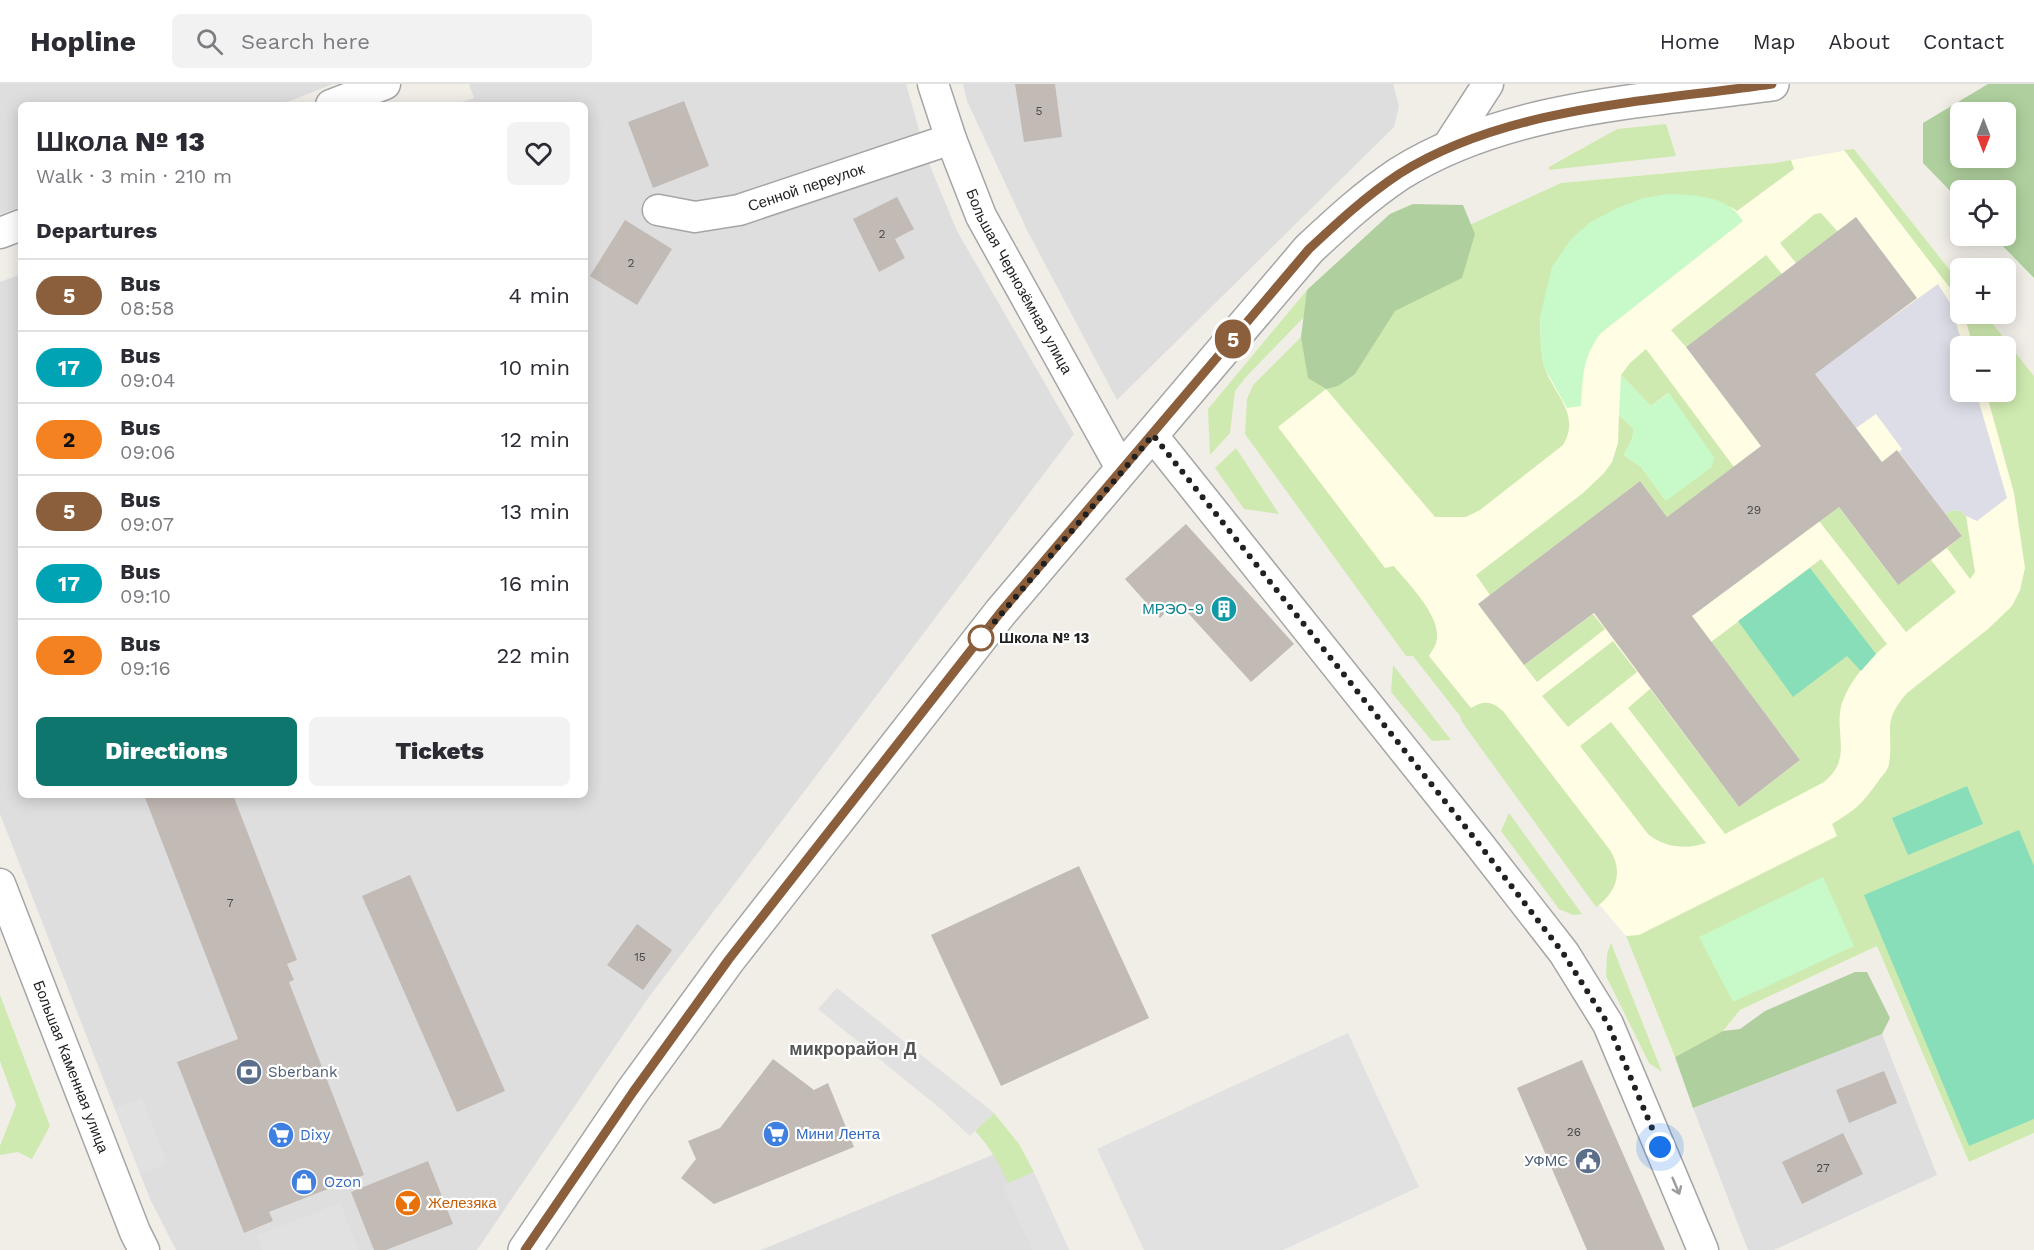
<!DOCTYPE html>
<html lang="en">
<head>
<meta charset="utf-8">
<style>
	:root { --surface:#fff; --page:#f2f2f3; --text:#2b2b33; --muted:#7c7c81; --line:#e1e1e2; --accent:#0f766e }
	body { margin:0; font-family:"Work Sans",sans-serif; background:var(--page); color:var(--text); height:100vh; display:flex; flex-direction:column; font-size:22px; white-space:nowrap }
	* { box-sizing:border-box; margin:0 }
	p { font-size:20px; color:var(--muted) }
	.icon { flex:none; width:33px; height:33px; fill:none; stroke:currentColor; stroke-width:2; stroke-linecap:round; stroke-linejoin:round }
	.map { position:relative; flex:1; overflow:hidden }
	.drawer { position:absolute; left:18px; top:18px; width:570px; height:696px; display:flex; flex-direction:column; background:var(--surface); border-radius:9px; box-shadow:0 3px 15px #0003 }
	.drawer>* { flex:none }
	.badge { padding:0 12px; border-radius:20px; font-size:21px; line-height:39px }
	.needle { width:39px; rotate:180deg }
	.buttons { position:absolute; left:1950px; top:18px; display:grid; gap:12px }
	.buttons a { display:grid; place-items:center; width:66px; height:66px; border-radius:9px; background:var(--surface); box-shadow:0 3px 15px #0003; font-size:30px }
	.you { position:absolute; width:30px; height:30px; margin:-15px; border:4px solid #fff; border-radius:50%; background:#1a73e8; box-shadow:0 0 0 9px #1a73e833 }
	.map>.badge { position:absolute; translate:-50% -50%; box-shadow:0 0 0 3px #fff }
	h2 { padding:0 18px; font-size:22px; line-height:54px }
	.round { display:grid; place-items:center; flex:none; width:63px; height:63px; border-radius:9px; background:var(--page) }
	.overview { display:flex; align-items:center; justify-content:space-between; height:102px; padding:0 18px }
	h1 { font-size:28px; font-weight:800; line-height:45px }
	.action { display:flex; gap:12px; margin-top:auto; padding:12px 18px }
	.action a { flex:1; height:69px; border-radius:9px; background:var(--accent); color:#fff; font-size:24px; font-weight:800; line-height:69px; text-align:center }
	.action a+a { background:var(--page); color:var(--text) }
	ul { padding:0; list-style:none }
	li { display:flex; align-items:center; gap:18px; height:72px; padding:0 18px; border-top:2px solid var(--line) }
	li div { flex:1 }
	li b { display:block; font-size:22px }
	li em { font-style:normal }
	li .badge { min-width:66px; font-weight:700; text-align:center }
	header { display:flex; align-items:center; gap:36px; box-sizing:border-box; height:84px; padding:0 30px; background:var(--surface); border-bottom:2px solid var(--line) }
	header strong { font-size:28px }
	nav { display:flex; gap:33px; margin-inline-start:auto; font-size:21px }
	.search { width:420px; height:54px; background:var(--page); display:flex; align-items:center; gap:15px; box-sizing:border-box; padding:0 21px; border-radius:9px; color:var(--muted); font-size:22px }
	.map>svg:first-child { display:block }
</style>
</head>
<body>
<header>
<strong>Hopline</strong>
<div class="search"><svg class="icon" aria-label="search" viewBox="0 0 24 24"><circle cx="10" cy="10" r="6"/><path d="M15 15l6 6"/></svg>Search here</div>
<nav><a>Home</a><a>Map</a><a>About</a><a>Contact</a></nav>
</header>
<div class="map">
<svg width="2034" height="1166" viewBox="0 0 2034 1166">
	<rect width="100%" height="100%" fill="#f1eee8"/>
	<g fill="#dfdedf">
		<path d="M 0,0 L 333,0 L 280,21 L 21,21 L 21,123 L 0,130 Z"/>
		<path d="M 469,0 L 906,0 L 928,77 L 957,147 L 1074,350 L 646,917 L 477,1166 L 176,1166 L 150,1115 L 0,730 L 0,198 L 21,190 L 21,711 L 585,711 L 585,21 L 455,21 L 474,14 Z"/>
		<path d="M 963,0 L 1393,0 L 1399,22 L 1394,43 L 1117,316 L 1027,146 L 967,17 Z"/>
		<path d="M 1882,950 L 1937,1091 L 1774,1166 L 1748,1166 L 1693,1024 Z"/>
		<path d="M 1019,1060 L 1069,1166 L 761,1166 Z"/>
	</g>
	<path fill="#fffde4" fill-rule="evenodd" d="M 1854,65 L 1960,199 L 1960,230 L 1985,230 L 2034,292 L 2034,1049 L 1969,1078 L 1877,862 L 1740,926 L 1723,947 L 1675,973 L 1626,852 L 1598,819 L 1460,632 L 1261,331 L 1561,99 L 1775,79 ZM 1960,262 L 2006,262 L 2006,308 L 1960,308 Z"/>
	<g fill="#cfeab0">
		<path d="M 1666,40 L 1676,72 L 1549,86 L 1549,83 L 1617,45 Z"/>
		<path d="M 1854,65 L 1960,199 L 1960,217 L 1844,66 Z"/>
		<path d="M 1791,76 L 1794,85 L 1737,127 L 1731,123 L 1540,234 C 1541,249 1540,266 1544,281 C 1552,310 1582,329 1563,361 L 1480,426 L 1466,433 L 1435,433 L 1326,305 L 1278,343 L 1385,484 L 1394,482 C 1408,500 1444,534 1436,559 C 1435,563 1431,568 1429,572 L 1471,624 C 1484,616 1492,617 1503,627 L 1610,766 C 1624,788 1616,809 1596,823 L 1462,638 L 1460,632 L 1413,572 L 1406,572 L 1245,350 L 1247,315 L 1253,301 L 1301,253 L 1360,208 L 1461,145 L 1561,99 L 1775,79 Z"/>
		<path d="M 1413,120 L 1353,191 L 1305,232 L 1246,293 L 1235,307 L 1230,349 L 1210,371 L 1208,325 L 1307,206 L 1390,130 Z"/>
		<path d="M 1821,129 L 1838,148 L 1796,179 L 1780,159 L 1815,130 Z"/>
		<path d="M 1766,171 L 1782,190 L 1686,263 L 1671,246 Z"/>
		<path d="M 1964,230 L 1985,230 L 2034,292 L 2034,1049 L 1969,1078 L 1877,862 L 1740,926 L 1723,947 L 1675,973 L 1626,852 L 1639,851 L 1837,752 L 1832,740 C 1858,724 1862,720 1879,696 C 1883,691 1888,686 1889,680 C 1894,647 1881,638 1907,609 L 1988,545 L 2012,522 L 2020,506 L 2025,484 L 2014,409 L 1986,308 L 2006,308 L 2006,262 L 1973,262 Z"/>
		<path d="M 1646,265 L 1734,383 L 1667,433 L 1640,397 L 1490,511 L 1476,491 L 1583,409 L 1604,389 L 1612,378 L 1618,359 L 1619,331 L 1634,345 L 1632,355 L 1624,371 L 1641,383 L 1666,417 L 1668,309 L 1651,322 L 1621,291 L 1630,279 Z"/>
		<path d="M 1236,364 L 1279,430 L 1244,425 L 1215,384 Z"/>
		<path d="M 1838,422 L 1897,500 L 1931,476 L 1956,508 L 1906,548 L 1819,437 Z"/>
		<path d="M 1952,426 L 1961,427 L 1966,432 L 1975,488 L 1970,495 L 1947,464 L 1962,452 L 1945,430 Z"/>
		<path d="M 1821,475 L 1887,560 C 1868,576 1850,596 1842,619 C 1833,648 1854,674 1824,698 L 1725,750 L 1628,624 L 1650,605 L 1739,723 L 1800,676 L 1711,558 Z"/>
		<path d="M 1593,530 L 1605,545 L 1537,598 L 1524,581 Z"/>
		<path d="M 1613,557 L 1637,588 L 1568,643 L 1542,612 Z"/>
		<path d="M 1393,581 L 1451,656 L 1432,657 L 1391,608 Z"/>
		<path d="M 1611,638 L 1706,759 C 1686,766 1663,763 1648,750 L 1580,662 Z"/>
		<path d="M 1509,729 L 1582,830 L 1573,831 L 1559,825 L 1501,747 Z"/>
		<path d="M 1611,859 L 1662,988 L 1649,979 L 1606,892 L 1607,870 Z"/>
		<path d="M 0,911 L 50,1042 L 32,1075 L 18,1068 L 0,1071 L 0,1062 L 16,1021 L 0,977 Z"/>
		<path d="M 994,1029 L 1019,1060 L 1034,1088 L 1008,1099 C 999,1079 990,1063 975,1047 Z"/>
	</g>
	<g fill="#afd09e" fill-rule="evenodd">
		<path d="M 1988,0 L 2034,0 L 2034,194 L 1993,152 L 2006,152 L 2006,106 L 1960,106 L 1960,117 L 1923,79 L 1923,39 ZM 1960,28 L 2006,28 L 2006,74 L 1960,74 Z"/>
		<path d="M 1413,120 L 1463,121 L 1475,150 L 1462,194 L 1395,227 L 1355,290 L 1338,302 L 1326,305 L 1308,294 L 1301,253 L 1307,206 L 1390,130 Z"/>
		<path d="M 1855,888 L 1867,888 L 1890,934 L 1882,950 L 1693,1024 L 1675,973 L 1723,947 L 1740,945 L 1765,927 Z"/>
	</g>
	<g fill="#c8f9c9">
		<path d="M 1668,110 C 1696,111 1727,111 1743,137 L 1601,249 C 1582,274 1583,292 1581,322 L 1567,324 L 1544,283 L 1541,266 L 1540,233 L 1552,183 L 1571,155 L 1589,139 L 1617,124 L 1643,114 Z"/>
		<path d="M 1621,291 L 1651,322 L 1669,309 L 1714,373 L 1712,383 L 1666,417 L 1641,383 L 1624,371 L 1632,355 L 1634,345 L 1619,331 Z"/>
		<path d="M 1823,793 L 1854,862 L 1733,918 L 1699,853 Z"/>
	</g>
	<g fill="#88deb9">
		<path d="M 1810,484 L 1876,570 L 1861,587 L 1847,572 L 1793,613 L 1738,537 Z"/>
		<path d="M 1967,702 L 1983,740 L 1908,771 L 1892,734 Z"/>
		<path d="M 2019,746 L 2034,782 L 2034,1035 L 1969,1062 L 1864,811 Z"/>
	</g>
	<g fill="#e1e1e1">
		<path d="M 837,904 L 994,1029 L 970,1052 L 942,1026 L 818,925 Z"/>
		<path d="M 1348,949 L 1419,1103 L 1283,1166 L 1144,1166 L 1097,1065 Z"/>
		<path d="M 142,1014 L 167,1079 L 141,1090 L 116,1024 Z"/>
		<path d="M 1034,1088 L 1069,1166 L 1032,1166 L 1003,1102 Z"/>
		<path d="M 340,1119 L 359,1166 L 263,1166 L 257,1151 Z"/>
	</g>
	<path fill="#dddde7" d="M 1938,200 L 1950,219 L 1963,262 L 1960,262 L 1960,308 L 1976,308 L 2007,414 L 1977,437 L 1966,432 L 1961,427 L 1952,426 L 1945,430 L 1899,368 L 1902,365 L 1876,330 L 1856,344 L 1806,278 L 1852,262 Z"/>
	<g fill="#c2bab5">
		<path d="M 1015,0 L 1055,0 L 1062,53 L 1024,58 Z"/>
		<path d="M 684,17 L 709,82 L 653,104 L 628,38 Z"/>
		<path d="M 897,113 L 914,145 L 895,155 L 905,174 L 879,188 L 853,135 Z"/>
		<path d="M 1856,133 L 1917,214 L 1815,290 L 1882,378 L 1897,366 L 1962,452 L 1898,501 L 1839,423 L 1692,532 L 1800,676 L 1739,723 L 1594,529 L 1524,581 L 1478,520 L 1640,397 L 1667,433 L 1761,362 L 1686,263 Z"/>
		<path d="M 625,136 L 672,165 L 637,221 L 590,192 Z"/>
		<path d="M 1186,440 L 1294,560 L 1251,598 L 1177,517 L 1160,534 L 1125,495 Z"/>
		<path d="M 144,711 L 233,711 L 297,876 L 287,880 L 294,896 L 289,898 L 364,1091 L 269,1128 L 273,1137 L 244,1149 L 177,978 L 238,955 Z"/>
		<path d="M 1079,782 L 1149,934 L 1001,1002 L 931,851 Z"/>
		<path d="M 410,791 L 505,1007 L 457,1028 L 362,812 Z"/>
		<path d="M 637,840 L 672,866 L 643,906 L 607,881 Z"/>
		<path d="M 773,975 L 814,1006 L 828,999 L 854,1063 L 714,1120 L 681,1094 L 696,1075 L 688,1057 L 720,1044 Z"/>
		<path d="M 1582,976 L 1665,1166 L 1587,1166 L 1517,1004 Z"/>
		<path d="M 1884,987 L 1897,1019 L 1849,1039 L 1836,1006 Z"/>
		<path d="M 1843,1049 L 1863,1090 L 1802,1120 L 1782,1078 Z"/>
		<path d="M 428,1077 L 453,1140 L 386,1166 L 374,1166 L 351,1108 Z"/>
	</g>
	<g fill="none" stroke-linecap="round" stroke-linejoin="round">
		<defs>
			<g id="minor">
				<path id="s1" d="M 933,0 L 951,55 L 981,132 L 1122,386"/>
				<path d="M 331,21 L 385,0"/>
				<path d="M 1446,65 L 1488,0"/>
				<path id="s2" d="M 658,126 L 695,133 L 739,126 L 951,55"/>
				<path d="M 0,149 L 21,141"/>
				<path d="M 1153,352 L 1479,760 L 1564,869 L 1608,940 L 1703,1166"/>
				<path id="s3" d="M 0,800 L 135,1148 L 144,1166"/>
			</g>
			<path id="tertiary" d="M 525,1166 L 632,1008 L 729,875 L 1000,529 L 1309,165 C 1338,138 1366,112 1399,90 C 1507,22 1648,17 1772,0"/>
		</defs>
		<use href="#minor" stroke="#a5a5a5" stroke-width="33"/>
		<use href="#tertiary" stroke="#a5a5a5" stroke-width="36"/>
		<use href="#minor" stroke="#fff" stroke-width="30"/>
		<use href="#tertiary" stroke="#fff" stroke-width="33"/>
	</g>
	<defs><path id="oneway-shaft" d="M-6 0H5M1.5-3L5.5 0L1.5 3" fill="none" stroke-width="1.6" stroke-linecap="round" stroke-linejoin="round" transform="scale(1.5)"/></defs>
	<use stroke="#9b9b9b" href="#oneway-shaft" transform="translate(1676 1102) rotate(67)"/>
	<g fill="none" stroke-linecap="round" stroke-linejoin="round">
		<defs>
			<path id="line" d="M 525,1166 L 633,1008 L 729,875 L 1000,529 L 1309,165 C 1338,138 1366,112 1399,90 C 1508,22 1648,18 1772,0"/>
		</defs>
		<use href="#line" stroke="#fff" stroke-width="14"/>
		<use href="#line" stroke="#8b5e3c" stroke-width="9"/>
		<path stroke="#212121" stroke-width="6" stroke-dasharray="0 10.8" d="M 981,554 L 1153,351 L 1479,760 L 1563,869 L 1608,940 L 1660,1063"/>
	</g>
	<defs>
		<symbol id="building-disc" viewBox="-11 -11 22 22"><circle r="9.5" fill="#0f9aa8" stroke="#fff"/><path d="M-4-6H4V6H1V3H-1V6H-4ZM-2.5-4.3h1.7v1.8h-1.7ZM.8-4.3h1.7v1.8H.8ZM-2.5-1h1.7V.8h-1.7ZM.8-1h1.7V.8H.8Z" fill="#fff"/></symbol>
		<symbol id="bank-disc" viewBox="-11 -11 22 22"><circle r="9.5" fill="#5c6f8a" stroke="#fff"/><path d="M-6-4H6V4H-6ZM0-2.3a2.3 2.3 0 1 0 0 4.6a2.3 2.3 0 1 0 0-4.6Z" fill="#fff"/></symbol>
		<symbol id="supermarket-disc" viewBox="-11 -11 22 22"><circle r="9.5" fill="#3f7fe0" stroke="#fff"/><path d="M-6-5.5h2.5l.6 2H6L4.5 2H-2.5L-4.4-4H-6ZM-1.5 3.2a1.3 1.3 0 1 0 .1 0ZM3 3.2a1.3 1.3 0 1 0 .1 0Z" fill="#fff"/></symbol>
		<symbol id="civic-disc" viewBox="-11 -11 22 22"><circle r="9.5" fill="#5c6f8a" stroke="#fff"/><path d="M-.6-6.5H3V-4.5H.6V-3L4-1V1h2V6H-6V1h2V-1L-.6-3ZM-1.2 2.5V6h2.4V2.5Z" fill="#fff"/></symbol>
		<symbol id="shop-disc" viewBox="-11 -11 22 22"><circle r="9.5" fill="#3f7fe0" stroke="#fff"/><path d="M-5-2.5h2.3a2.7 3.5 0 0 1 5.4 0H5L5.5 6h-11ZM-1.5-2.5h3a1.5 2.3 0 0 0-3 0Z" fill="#fff"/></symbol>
		<symbol id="bar-disc" viewBox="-11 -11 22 22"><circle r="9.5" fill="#e8710a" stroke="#fff"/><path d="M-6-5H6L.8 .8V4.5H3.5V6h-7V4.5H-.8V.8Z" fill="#fff"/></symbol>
	</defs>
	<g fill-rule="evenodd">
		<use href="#building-disc" x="1209" y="510" width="30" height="30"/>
		<use href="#bank-disc" x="234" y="973" width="30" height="30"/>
		<use href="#supermarket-disc" x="761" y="1035" width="30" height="30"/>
		<use href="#supermarket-disc" x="266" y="1036" width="30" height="30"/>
		<use href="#civic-disc" x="1573" y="1062" width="30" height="30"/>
		<use href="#shop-disc" x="289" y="1083" width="30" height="30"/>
		<use href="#bar-disc" x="393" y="1104" width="30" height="30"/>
	</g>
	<circle fill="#fff" stroke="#8b5e3c" stroke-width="3" cx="981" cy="554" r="12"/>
	<g text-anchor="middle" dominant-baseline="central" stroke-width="4.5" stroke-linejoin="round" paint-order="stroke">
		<g font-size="12" fill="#494746">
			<text x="1039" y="27">5</text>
			<text x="882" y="150">2</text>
			<text x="631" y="179">2</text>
			<text x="1754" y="426">29</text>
			<text x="230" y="819">7</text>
			<text x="640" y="873">15</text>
			<text x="1574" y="1048">26</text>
			<text x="1823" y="1084">27</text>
		</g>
		<g font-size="15" fill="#212121" stroke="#fff">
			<text stroke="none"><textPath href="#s2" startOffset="153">Сенной переулок</textPath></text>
			<text stroke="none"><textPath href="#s1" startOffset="216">Большая Чернозёмная улица</textPath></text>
			<text stroke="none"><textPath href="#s3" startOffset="196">Большая Каменная улица</textPath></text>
		</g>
		<g font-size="15" fill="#0d838f" stroke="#fff" text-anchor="end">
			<text x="1204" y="525">МРЭО-9</text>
		</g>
		<g font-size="15" font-weight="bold" fill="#212121" stroke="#fff" text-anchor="start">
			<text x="999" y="554">Школа № 13</text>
		</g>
		<g font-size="15" fill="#4e5e75" stroke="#fff" text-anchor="start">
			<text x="268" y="988">Sberbank</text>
			<text x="1568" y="1077" text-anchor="end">УФМС</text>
		</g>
		<g font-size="15" fill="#366cbe" stroke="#fff" text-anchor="start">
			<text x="796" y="1050">Мини Лента</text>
			<text x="300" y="1051">Dixy</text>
			<text x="324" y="1098">Ozon</text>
		</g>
		<g font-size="15" fill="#c56008" stroke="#fff" text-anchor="start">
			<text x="428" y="1119">Железяка</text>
		</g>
		<g font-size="18" font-weight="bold" fill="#545454" stroke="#fff">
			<text x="853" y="964">микрорайон Д</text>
		</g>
	</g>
</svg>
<div class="buttons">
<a><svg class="needle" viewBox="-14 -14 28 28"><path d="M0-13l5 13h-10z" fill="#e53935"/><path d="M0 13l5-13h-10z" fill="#7c7c81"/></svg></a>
<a><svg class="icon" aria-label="locate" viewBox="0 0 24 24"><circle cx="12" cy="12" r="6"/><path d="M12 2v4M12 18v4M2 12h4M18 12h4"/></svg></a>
<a>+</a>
<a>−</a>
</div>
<div class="you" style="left:1660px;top:1063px"></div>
<b class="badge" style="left:1233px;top:255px;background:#8b5e3c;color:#fff">5</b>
<section class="drawer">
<div class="overview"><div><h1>Школа № 13</h1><p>Walk · 3 min · 210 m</p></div><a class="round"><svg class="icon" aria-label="heart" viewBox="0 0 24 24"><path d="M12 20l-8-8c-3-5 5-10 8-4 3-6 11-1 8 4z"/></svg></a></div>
<h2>Departures</h2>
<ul>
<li><span class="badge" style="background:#8b5e3c;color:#fff">5</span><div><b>Bus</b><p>08:58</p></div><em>4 min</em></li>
<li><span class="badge" style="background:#00a3b4;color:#fff">17</span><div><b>Bus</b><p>09:04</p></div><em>10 min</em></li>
<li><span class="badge" style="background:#f58220;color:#111">2</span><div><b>Bus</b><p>09:06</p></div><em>12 min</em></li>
<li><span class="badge" style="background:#8b5e3c;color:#fff">5</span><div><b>Bus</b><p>09:07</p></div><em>13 min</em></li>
<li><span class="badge" style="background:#00a3b4;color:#fff">17</span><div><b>Bus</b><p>09:10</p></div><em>16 min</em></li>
<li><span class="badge" style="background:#f58220;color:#111">2</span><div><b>Bus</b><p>09:16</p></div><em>22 min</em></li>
</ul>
<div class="action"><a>Directions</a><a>Tickets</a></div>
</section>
</div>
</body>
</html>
